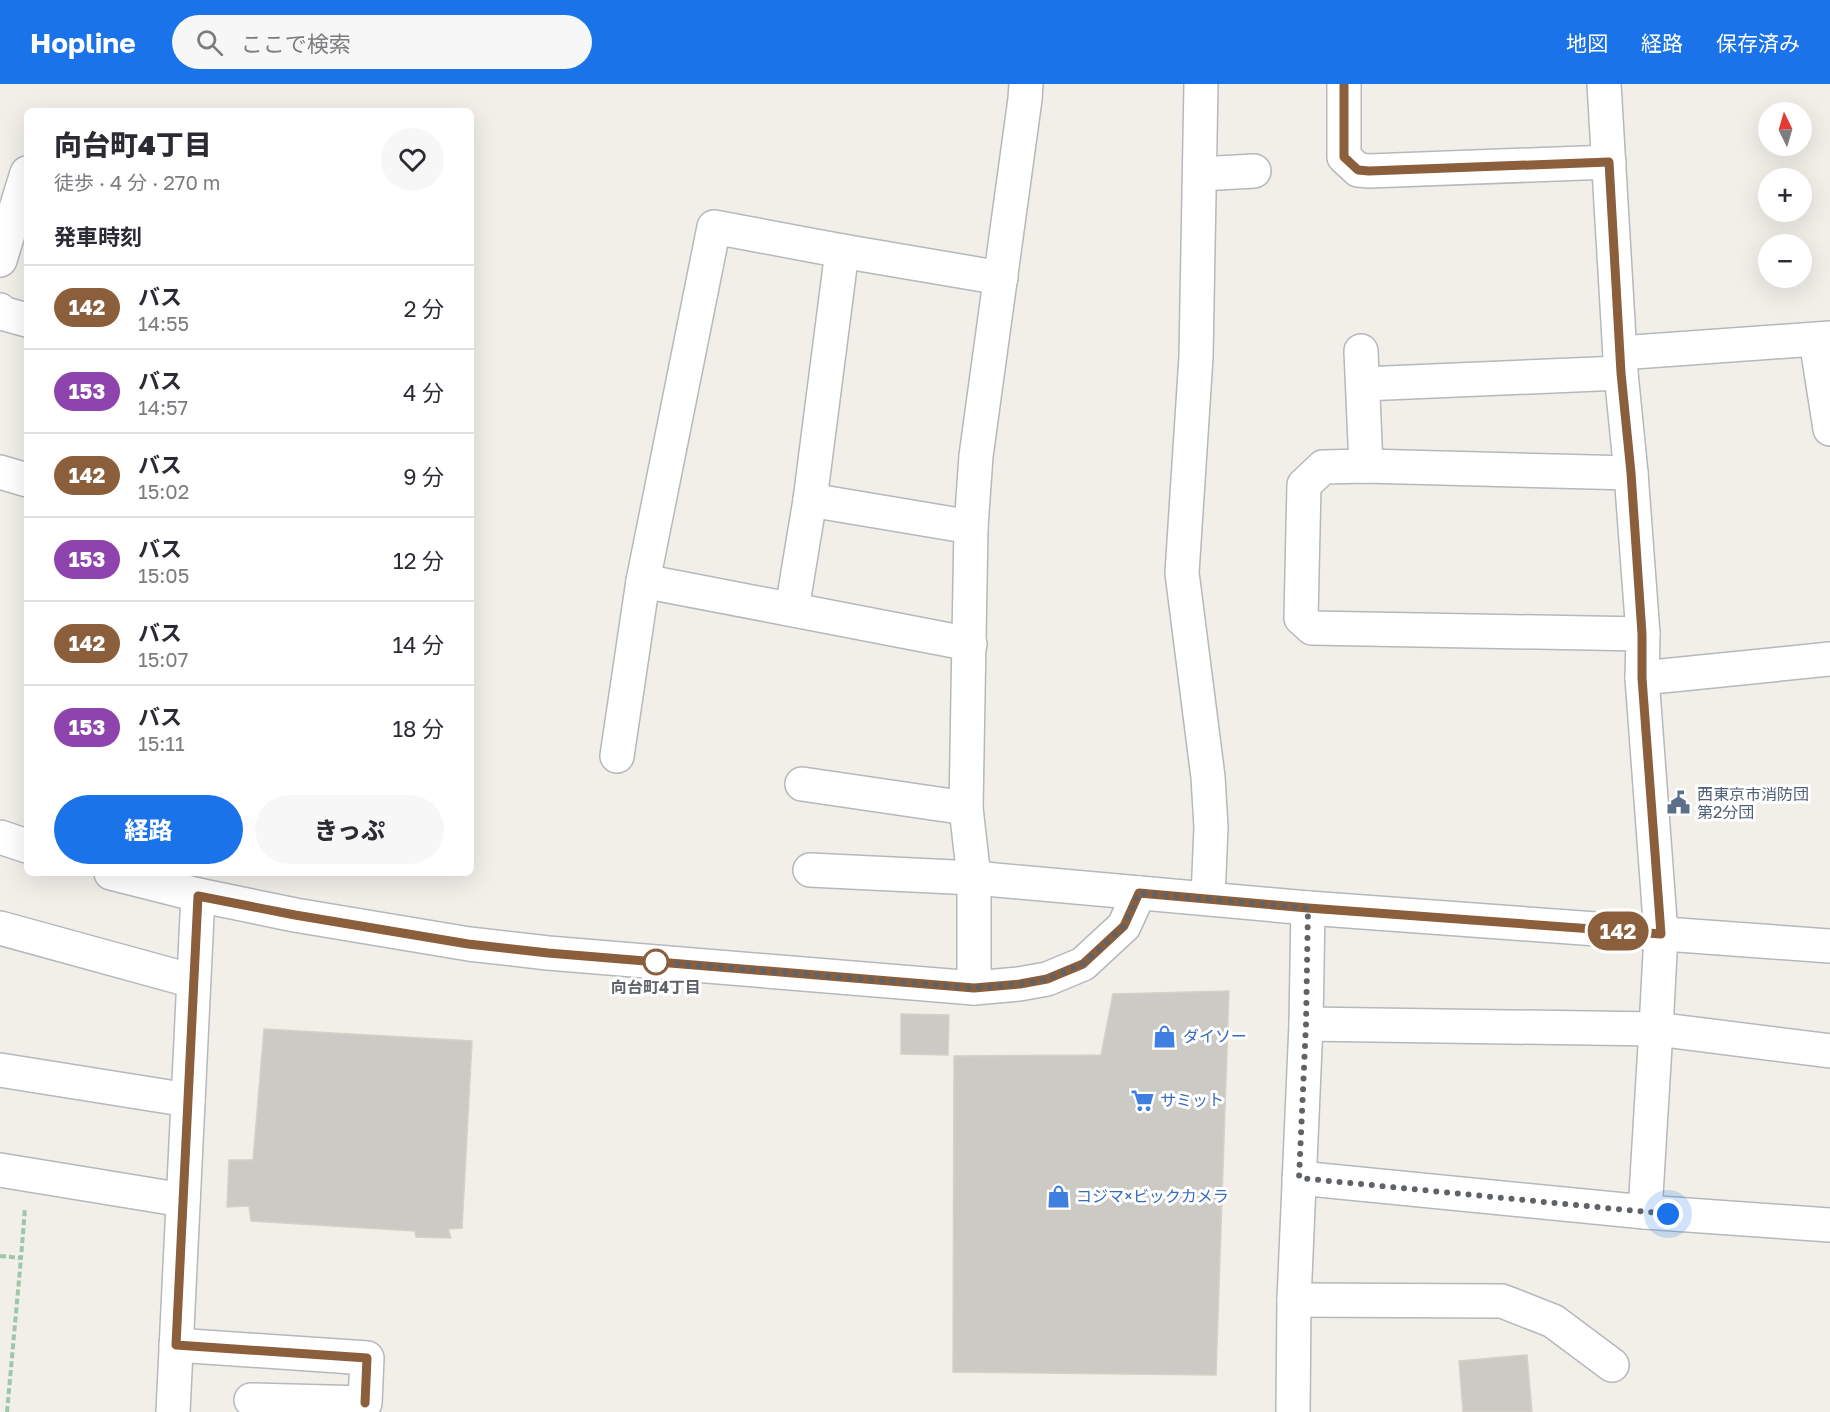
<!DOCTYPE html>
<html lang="ja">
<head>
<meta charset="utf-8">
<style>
	:root { --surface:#fff; --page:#f7f7f7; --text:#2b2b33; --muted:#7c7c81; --line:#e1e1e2; --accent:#1a73e8 }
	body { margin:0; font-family:"Golos Text","Noto Sans JP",sans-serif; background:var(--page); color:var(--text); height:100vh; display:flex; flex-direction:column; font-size:22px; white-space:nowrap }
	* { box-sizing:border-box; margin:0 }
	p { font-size:20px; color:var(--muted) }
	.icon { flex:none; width:33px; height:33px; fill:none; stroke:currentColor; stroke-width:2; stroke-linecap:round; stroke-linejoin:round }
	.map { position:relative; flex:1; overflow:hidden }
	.sheet { position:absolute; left:24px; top:24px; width:450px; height:768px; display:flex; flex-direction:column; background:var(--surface); border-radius:9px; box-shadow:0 6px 24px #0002 }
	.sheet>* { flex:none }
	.badge { padding:0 12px; border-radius:20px; font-size:21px; line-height:39px }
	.needle { width:39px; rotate:355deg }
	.fabs { position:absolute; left:1758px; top:18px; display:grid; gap:12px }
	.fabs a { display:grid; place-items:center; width:54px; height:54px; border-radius:50%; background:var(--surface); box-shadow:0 6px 24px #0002; font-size:30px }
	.you { position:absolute; width:30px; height:30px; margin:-15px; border:4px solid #fff; border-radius:50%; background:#1a73e8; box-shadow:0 0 0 9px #1a73e833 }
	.map>.badge { position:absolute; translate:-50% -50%; box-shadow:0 0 0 3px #fff }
	h2 { padding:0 30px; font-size:22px; line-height:54px }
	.round { display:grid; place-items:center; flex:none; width:63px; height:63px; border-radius:32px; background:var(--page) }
	.head { display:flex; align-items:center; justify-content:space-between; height:102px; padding:0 30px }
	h1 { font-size:28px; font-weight:800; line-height:45px }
	.cta { display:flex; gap:12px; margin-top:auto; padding:12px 30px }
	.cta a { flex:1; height:69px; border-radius:36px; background:var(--accent); color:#fff; font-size:24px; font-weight:800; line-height:69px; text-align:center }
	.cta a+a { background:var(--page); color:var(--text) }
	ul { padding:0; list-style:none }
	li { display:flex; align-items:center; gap:18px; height:84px; padding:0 30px; border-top:2px solid var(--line) }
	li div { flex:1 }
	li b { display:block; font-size:22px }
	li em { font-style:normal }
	li .badge { min-width:66px; font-weight:700; text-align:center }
	header { display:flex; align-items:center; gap:36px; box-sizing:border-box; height:84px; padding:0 30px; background:var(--accent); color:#fff }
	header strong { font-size:28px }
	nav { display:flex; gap:33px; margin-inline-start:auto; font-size:21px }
	.search { width:420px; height:54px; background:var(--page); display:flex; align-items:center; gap:15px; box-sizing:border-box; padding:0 21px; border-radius:33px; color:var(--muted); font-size:22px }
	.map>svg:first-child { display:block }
</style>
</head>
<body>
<header>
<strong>Hopline</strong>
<div class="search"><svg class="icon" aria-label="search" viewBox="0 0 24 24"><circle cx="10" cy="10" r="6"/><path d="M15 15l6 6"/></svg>ここで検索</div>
<nav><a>地図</a><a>経路</a><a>保存済み</a></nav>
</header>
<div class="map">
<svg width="1830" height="1328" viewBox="0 0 1830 1328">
	<rect width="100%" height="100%" fill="#f1efe8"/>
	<g fill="#cccac5" stroke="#d6d1c6" stroke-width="1.5">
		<path d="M 1229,907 L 1216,1291 L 953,1288 L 954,972 L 1101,971 L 1113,910 Z"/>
		<path d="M 901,930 L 949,931 L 948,971 L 901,970 Z"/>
		<path d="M 264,945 L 472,957 L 462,1144 L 448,1145 L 451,1154 L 416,1153 L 415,1147 L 251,1137 L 249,1122 L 227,1123 L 229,1076 L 253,1076 Z"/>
		<path d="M 1527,1271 L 1532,1328 L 1463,1328 L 1459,1277 Z"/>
	</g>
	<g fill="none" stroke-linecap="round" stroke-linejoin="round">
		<defs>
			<g id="minor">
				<path d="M 1201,0 L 1196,273 L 1182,489 L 1208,693 L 1211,743 L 1208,814"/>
				<path d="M 1344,0 L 1344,73 L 1358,86 L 1369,87 L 1609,78"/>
				<path d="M 1604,0 L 1621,289 L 1631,389 L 1643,550 L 1642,594 L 1661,850 L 1656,945 L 1830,967"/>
				<path d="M 1200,90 L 1254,87"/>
				<path d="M 0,176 L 27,89"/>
				<path d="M 0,226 L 1,229 L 27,236"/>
				<path d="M 1816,256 L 1830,345"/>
				<path d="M 1361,267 L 1366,382"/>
				<path d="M 1620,269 L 1830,254"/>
				<path d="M 1363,300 L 1621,289"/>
				<path d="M 0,388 L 27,396"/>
				<path d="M 1631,389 L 1366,382 L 1323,383 L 1304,401 L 1301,534 L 1312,544 L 1643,550"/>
				<path d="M 810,416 L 971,443"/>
				<path d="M 643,497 L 970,560"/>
				<path d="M 792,525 L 810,416 L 842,167"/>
				<path d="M 1642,594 L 1830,575"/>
				<path d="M 617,672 L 643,497 L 714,143 L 842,167 L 1001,194"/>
				<path d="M 802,700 L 966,724"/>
				<path d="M 0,753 L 27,762"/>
				<path d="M 810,786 L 974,794 L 1308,824 L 1830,862"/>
				<path d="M 111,789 L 198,811 L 295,831 L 469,860 L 548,869 L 974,904 L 1019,900 L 1047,895 L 1083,880 L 1124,842 L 1139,809"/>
				<path d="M 0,844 L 193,897"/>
				<path d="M 974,904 L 974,794 L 966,724 L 971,443 L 976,372 L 1025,15 L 1026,0"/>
				<path d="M 1306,940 L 1656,945 L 1645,1128"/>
				<path d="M 0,986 L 188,1016"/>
				<path d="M 0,1086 L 183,1116"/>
				<path d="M 1299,1094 L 1645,1128 L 1830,1141"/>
				<path d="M 1294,1216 L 1502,1217 L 1553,1237 L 1612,1281"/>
				<path d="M 176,1261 L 367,1274 L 365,1319 L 251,1316"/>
				<path d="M 173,1328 L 198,811"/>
				<path d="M 1293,1328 L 1294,1216 L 1306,940 L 1308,824"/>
			</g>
		</defs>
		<use href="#minor" stroke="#b5b8bc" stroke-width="36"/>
		<g stroke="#9cc7a9" stroke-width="4" stroke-dasharray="6 3" stroke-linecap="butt">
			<path d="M 0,1172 L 21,1174 L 25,1124"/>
			<path d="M 7,1328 L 21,1174"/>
		</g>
		<use href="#minor" stroke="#fff" stroke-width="33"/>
	</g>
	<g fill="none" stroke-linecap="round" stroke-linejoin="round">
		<defs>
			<path id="line" d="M 365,1319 L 367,1274 L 176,1261 L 198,812 L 295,831 L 468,860 L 548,869 L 974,904 L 1020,900 L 1047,895 L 1083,880 L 1124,842 L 1139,809 L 1308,824 L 1661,850 L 1642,594 L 1642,550 L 1631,389 L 1621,289 L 1609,78 L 1369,87 L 1358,86 L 1344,73 L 1344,0"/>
		</defs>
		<use href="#line" stroke="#fff" stroke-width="14"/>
		<use href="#line" stroke="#8b5e3c" stroke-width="9"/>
		<path stroke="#5f6368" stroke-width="6" stroke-dasharray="0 10.8" d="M 656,878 L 974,904 L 1020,900 L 1047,895 L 1083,880 L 1124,842 L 1139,809 L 1308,824 L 1306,940 L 1299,1094 L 1668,1130"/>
	</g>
	<defs>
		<symbol id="civic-bare" viewBox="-9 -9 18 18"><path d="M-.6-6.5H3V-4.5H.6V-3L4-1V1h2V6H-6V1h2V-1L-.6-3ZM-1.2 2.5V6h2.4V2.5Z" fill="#5c6f8a" stroke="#fff" stroke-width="2.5" paint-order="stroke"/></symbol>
		<symbol id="shop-bare" viewBox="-9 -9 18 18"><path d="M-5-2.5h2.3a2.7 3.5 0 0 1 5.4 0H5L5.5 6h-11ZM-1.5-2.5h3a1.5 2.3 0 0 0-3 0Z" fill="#3f7fe0" stroke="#fff" stroke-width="2.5" paint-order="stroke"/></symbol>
		<symbol id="supermarket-bare" viewBox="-9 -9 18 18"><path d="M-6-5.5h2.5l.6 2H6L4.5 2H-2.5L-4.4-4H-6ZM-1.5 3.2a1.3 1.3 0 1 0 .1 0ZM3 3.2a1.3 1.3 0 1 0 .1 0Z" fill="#3f7fe0" stroke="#fff" stroke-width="2.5" paint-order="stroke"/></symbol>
	</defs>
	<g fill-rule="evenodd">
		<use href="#civic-bare" x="1662" y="702" width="33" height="33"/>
		<use href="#shop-bare" x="1148" y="936" width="33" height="33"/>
		<use href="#supermarket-bare" x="1126" y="1000" width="33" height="33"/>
		<use href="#shop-bare" x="1042" y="1096" width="33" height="33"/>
	</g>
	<circle fill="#fff" stroke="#8b5e3c" stroke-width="3" cx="656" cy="878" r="12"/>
	<g text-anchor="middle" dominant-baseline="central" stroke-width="6" stroke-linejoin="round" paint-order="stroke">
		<g font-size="16" fill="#4e5e75" stroke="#fff" text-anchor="start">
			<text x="1697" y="710">西東京市消防団<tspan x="1697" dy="18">第2分団</tspan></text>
		</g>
		<g font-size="16" font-weight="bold" fill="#5f6368" stroke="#fff">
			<text x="656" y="903">向台町4丁目</text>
		</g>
		<g font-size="16" fill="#366cbe" stroke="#fff" text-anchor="start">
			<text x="1183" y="952">ダイソー</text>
			<text x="1160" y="1016">サミット</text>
			<text x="1076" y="1112">コジマ×ビックカメラ</text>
		</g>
	</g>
</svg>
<div class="fabs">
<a><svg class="needle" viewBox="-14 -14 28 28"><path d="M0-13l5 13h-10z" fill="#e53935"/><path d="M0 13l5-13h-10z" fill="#7c7c81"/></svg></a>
<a>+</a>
<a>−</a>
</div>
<div class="you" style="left:1668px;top:1130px"></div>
<b class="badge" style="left:1618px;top:847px;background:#8b5e3c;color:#fff">142</b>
<section class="sheet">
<div class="head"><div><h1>向台町4丁目</h1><p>徒歩 · 4 分 · 270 m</p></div><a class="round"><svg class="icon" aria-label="heart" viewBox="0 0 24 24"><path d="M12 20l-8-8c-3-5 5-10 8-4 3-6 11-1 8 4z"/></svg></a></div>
<h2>発車時刻</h2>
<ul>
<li><span class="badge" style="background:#8b5e3c;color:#fff">142</span><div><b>バス</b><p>14:55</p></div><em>2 分</em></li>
<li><span class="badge" style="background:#8e44ad;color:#fff">153</span><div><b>バス</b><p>14:57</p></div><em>4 分</em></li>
<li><span class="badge" style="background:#8b5e3c;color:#fff">142</span><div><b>バス</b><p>15:02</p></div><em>9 分</em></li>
<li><span class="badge" style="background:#8e44ad;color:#fff">153</span><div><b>バス</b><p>15:05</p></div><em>12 分</em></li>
<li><span class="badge" style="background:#8b5e3c;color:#fff">142</span><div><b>バス</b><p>15:07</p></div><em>14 分</em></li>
<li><span class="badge" style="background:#8e44ad;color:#fff">153</span><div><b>バス</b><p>15:11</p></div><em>18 分</em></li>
</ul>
<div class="cta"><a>経路</a><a>きっぷ</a></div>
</section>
</div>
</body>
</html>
